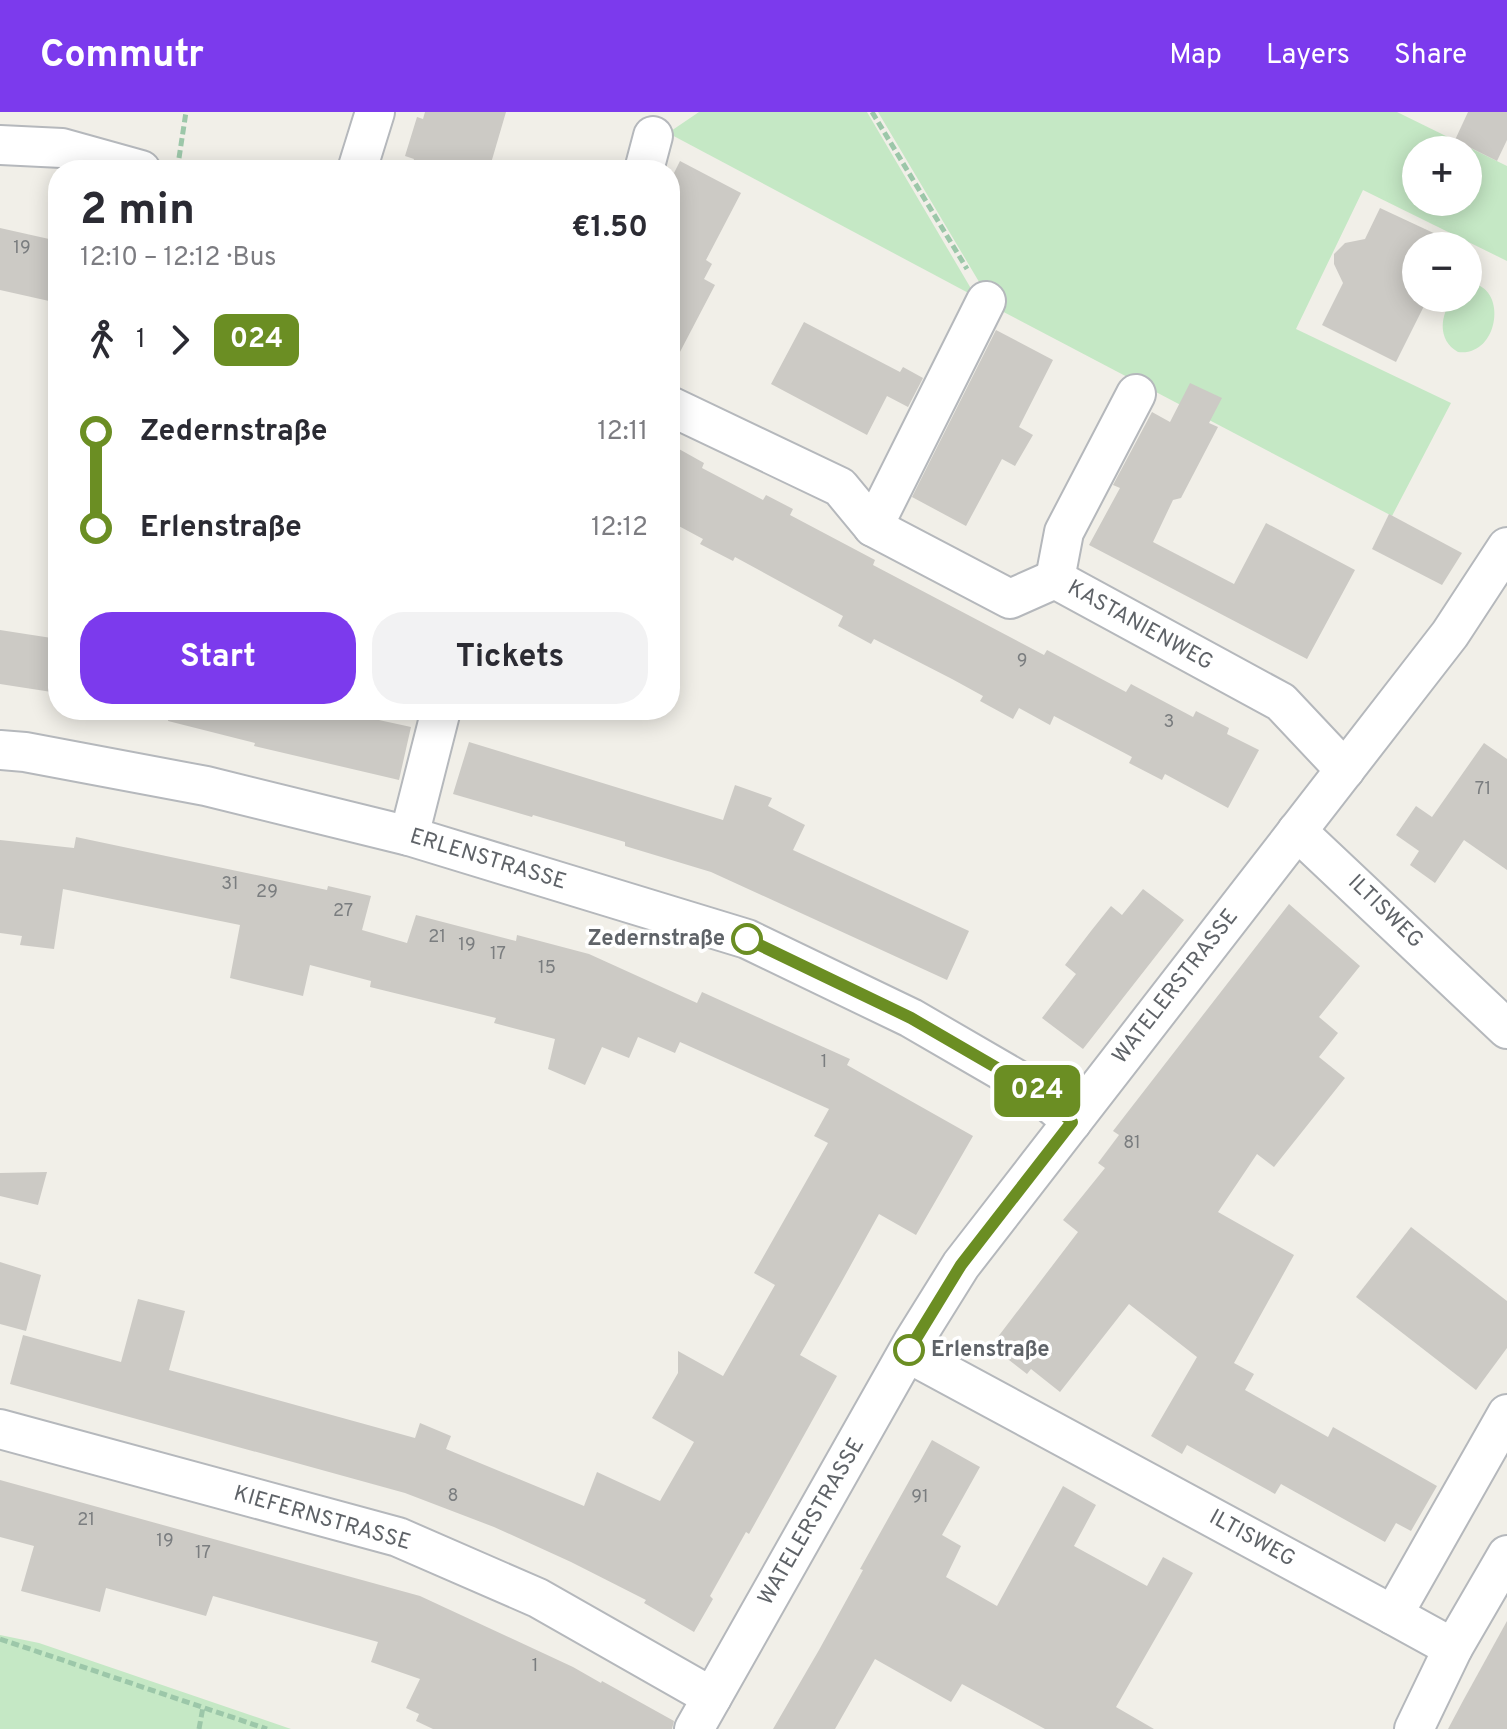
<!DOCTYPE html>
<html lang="en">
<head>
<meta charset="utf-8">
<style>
	:root { --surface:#fff; --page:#f2f2f3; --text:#2b2b33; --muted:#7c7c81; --accent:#7c3aed }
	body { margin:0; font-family:Overpass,sans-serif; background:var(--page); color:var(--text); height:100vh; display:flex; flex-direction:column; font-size:30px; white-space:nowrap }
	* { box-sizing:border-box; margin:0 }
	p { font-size:26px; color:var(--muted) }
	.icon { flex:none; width:44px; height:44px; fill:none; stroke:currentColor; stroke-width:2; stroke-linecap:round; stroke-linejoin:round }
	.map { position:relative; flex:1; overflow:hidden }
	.drawer { position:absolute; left:48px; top:48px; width:632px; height:560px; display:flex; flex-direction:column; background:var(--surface); border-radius:32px; box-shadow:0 4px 20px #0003 }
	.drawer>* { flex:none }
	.badge { padding:0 16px; border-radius:12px; font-size:28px; line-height:52px }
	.controls { position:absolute; left:1402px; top:24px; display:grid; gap:16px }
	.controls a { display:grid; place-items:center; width:80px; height:80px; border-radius:50%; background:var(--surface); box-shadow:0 4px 20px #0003; font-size:40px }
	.map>.badge { position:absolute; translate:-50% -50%; box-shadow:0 0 0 4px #fff }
	.legs { display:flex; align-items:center; gap:12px; height:88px; padding:0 32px; font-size:26px }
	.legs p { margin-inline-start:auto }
	.headline { display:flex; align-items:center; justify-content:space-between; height:136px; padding:0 32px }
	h1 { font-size:44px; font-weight:700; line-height:60px }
	.cta { display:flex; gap:16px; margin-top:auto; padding:16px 32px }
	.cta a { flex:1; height:92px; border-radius:32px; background:var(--accent); color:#fff; font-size:32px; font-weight:700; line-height:92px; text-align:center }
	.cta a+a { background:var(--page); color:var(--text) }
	ul { padding:0 32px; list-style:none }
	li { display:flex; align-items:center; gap:28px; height:96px; font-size:30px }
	li i { display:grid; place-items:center; width:12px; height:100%; margin:0 10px; background:currentColor }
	li i::after { content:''; width:20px; height:20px; margin:-10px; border:6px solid; border-radius:50%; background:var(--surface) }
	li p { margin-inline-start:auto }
	li:first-child i { background:linear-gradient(#0000 50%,currentColor 0) }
	li:last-child i { background:linear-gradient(currentColor 50%,#0000 0) }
	header { display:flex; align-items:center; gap:48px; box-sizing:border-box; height:112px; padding:0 40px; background:var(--accent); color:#fff }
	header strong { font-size:38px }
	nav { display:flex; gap:44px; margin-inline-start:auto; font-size:28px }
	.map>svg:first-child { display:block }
</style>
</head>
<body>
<header>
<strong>Commutr</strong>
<nav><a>Map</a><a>Layers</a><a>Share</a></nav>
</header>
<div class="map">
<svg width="1507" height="1617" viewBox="0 0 1507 1617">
	<rect width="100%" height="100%" fill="#f1efe8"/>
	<g fill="#c5e8c5" fill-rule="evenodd">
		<path d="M 699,0 L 867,0 L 976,185 L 668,21 Z"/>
		<path d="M 878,0 L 1397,0 L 1507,54 L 1507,149 L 1363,78 L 1296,217 L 1451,291 L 1392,404 L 994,195 ZM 1416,38 L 1468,38 L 1468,90 L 1416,90 Z"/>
		<path d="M 1478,173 C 1507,185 1496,245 1458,240 C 1437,228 1440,203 1453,186 L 1468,186 L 1468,176 Z"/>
		<path d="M 0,1523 L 39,1531 L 291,1617 L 0,1617 Z"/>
	</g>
	<g fill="#cccac5">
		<path d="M 425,0 L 506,0 L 489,58 L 410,58 L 414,47 L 405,44 L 417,5 L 423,7 Z"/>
		<path d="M 1468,0 L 1507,0 L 1507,28 L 1497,49 L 1455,28 Z"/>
		<path d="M 680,49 L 741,81 L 706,148 L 712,152 L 704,167 L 715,173 L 670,259 L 670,69 Z"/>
		<path d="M 1380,96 L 1455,131 L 1454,134 L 1416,134 L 1416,186 L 1428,186 L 1396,250 L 1322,213 L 1343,171 L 1334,152 L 1334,142 L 1345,131 L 1365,127 Z"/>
		<path d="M 0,116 L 58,129 L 58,191 L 0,178 Z"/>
		<path d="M 804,210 L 900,260 L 903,255 L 923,266 L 908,295 L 887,284 L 867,323 L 771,272 Z"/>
		<path d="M 996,218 L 1053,248 L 1019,315 L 1033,323 L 1015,354 L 1002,347 L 966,414 L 912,385 Z"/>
		<path d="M 1190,271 L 1222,286 L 1209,311 L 1218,315 L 1181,386 L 1173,388 L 1153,430 L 1234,472 L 1266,411 L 1355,458 L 1307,547 L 1089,433 L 1120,376 L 1113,373 L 1152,300 L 1170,310 Z"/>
		<path d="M 670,332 L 704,351 L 702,356 L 763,388 L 766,383 L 793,397 L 790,403 L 875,448 L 873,453 L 1044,543 L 1047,538 L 1126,580 L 1131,572 L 1193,605 L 1196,599 L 1229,616 L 1227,622 L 1259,638 L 1228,696 L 1165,662 L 1162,668 L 1129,651 L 1132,645 L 1054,604 L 1050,613 L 1019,596 L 1013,607 L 980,589 L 983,584 L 952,567 L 874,527 L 871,532 L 838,514 L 843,504 L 735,445 L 733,449 L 700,432 L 703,427 L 675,412 L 670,423 Z"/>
		<path d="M 1389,402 L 1462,441 L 1442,473 L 1372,437 Z"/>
		<path d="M 0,518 L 58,527 L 58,581 L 0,572 Z"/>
		<path d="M 169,598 L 333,598 L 411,615 L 399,668 L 254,634 L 255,631 L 168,609 Z"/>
		<path d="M 469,630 L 723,708 L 735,673 L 772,686 L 768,694 L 805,713 L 793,738 L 969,819 L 947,868 L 711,760 L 625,734 L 625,730 L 564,712 L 533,703 L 532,705 L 453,682 Z"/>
		<path d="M 1484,631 L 1507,647 L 1507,758 L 1464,728 L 1435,771 L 1410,753 L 1419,739 L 1396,723 L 1416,694 L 1432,705 Z"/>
		<path d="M 76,725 L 327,778 L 328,774 L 371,784 L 362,818 L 407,831 L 416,803 L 516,829 L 517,823 L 589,842 L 697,891 L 702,880 L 850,947 L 847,953 L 973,1024 L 916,1123 L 879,1102 L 842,1169 L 800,1243 L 837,1264 L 749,1422 L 746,1420 L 710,1484 L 713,1487 L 694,1520 L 644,1491 L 646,1488 L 571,1450 L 494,1415 L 405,1381 L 10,1272 L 23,1223 L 121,1250 L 138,1187 L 185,1199 L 169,1258 L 415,1326 L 420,1311 L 451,1324 L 446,1337 L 584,1394 L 597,1360 L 660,1389 L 694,1330 L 652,1306 L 678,1261 L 678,1239 L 723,1264 L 775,1173 L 754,1161 L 828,1031 L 814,1024 L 829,997 L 680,930 L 675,941 L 638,925 L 629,946 L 602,935 L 585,973 L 548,957 L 555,927 L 494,911 L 496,906 L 370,875 L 371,869 L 310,853 L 303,884 L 230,866 L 240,813 L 63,777 L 54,837 L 20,833 L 22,824 L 0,821 L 0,728 L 74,736 Z"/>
		<path d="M 1143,777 L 1184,808 L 1083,937 L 1042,906 L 1076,862 L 1065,853 L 1091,819 L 1111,794 L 1122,803 Z"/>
		<path d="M 1289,792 L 1360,854 L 1319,905 L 1338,921 L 1319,945 L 1345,966 L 1274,1055 L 1257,1042 L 1218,1100 L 1294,1143 L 1234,1251 L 1254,1262 L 1245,1278 L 1328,1325 L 1333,1315 L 1437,1374 L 1411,1419 L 1396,1411 L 1385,1430 L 1281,1372 L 1275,1382 L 1187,1333 L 1182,1342 L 1151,1324 L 1197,1245 L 1129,1192 L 1060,1280 L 1031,1257 L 1027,1262 L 991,1234 L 1078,1120 L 1063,1108 L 1105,1056 L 1098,1051 L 1119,1023 L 1113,1019 Z"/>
		<path d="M 47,1060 L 38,1093 L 0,1084 L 0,1061 Z"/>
		<path d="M 1411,1115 L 1507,1189 L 1507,1236 L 1476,1278 L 1356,1185 Z"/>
		<path d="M 0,1150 L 41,1163 L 26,1219 L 0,1212 Z"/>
		<path d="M 932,1328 L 980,1355 L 942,1423 L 961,1434 L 946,1465 L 997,1494 L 1063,1374 L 1096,1393 L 1074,1434 L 1147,1474 L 1163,1445 L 1193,1461 L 1116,1595 L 1154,1617 L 1045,1617 L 962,1572 L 951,1590 L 875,1547 L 835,1617 L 773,1617 L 819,1538 L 863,1458 L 860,1457 Z"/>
		<path d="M 0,1368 L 420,1484 L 573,1555 L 601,1571 L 602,1569 L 674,1609 L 672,1617 L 433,1617 L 416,1609 L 419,1602 L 406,1596 L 420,1567 L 371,1550 L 378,1530 L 213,1484 L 206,1504 L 106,1476 L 100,1500 L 21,1479 L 34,1434 L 0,1425 Z"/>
		<path d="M 1507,1509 L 1507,1617 L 1448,1617 L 1464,1587 Z"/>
	</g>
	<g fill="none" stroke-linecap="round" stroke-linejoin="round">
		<defs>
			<g id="minor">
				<path d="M 0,33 L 62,36 L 141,58"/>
				<path d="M 357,58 L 375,0"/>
				<path d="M 644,58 L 653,24"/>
				<path d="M 670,294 L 840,375 L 873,415 L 1010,487 L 1055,467 L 1281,590 L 1345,658"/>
				<path d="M 873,415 L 986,189"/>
				<path d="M 1055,467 L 1064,420 L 1136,282"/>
				<path d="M 0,638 L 25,640 L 206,674 L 409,724 L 747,827 L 911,906 L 1035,978 L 1072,1010"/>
				<path d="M 1297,719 L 1507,917"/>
				<path d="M 409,724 L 441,598"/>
				<path d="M 908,1241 L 1393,1503 L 1507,1302"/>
				<path d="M 0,1317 L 398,1425 L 538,1486 L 712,1585"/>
				<path d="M 1393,1503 L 1453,1536 L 1414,1617"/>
				<path d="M 1453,1536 L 1507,1443"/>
				<path d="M 694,1617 L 913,1230 L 961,1153 L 1450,522 L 1507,435"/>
			</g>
		</defs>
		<use href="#minor" stroke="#b5b8bc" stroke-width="42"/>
		<g stroke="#9cc7a9" stroke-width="5" stroke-dasharray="8 4" stroke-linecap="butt">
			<path d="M 872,0 L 967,157"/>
			<path d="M 179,46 L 186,0"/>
			<path d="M 0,1527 L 267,1617"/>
			<path d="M 199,1617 L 203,1595"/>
		</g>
		<use href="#minor" stroke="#fff" stroke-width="38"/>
	</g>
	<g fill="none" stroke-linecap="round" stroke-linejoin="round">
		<defs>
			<path id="line-1" d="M 747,827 L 911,906 L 1035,978 L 1072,1010 L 961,1153 L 909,1238"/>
		</defs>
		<use href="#line-1" stroke="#fff" stroke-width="18"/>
		<use href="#line-1" stroke="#6b8e23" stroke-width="12"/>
	</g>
	<g fill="#fff" stroke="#6b8e23" stroke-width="4">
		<circle cx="747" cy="827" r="14"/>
		<circle cx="909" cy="1238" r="14"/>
	</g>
	<g text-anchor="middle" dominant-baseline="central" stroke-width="7" stroke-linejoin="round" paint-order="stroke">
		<g font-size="18" fill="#7a7d7f">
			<text x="22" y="136">19</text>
			<text x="1022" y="549">9</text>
			<text x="1169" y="610">3</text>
			<text x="1483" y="677">71</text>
			<text x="230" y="772">31</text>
			<text x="267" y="780">29</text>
			<text x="343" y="799">27</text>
			<text x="437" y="825">21</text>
			<text x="467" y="833">19</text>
			<text x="498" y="842">17</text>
			<text x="547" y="856">15</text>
			<text x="824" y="950">1</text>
			<text x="1132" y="1031">81</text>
			<text x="453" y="1384">8</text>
			<text x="920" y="1385">91</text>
			<text x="86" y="1408">21</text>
			<text x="165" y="1429">19</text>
			<text x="203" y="1441">17</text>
			<text x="535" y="1554">1</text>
		</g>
		<g font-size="22" fill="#5f6368" stroke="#fff">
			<text transform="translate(1140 514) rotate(29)">KASTANIENWEG</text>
			<text transform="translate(488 748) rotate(17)">ERLENSTRASSE</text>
			<text transform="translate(1385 800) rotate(44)">ILTISWEG</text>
			<text transform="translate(1176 875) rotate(-52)">WATELERSTRASSE</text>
			<text transform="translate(322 1407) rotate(16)">KIEFERNSTRASSE</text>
			<text transform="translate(812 1410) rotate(-60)">WATELERSTRASSE</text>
			<text transform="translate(1252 1427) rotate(29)">ILTISWEG</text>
		</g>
		<g font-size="22" font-weight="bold" fill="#5f6368" stroke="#fff" text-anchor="end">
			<text x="725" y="827">Zedernstraße</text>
			<text x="931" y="1238" text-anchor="start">Erlenstraße</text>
		</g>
	</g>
</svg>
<div class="controls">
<a>+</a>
<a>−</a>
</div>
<b class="badge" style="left:1037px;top:979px;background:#6b8e23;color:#fff">024</b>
<section class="drawer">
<div class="headline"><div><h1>2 min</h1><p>12:10 – 12:12 · Bus</p></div><b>€1.50</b></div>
<div class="legs"><svg class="icon" aria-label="walk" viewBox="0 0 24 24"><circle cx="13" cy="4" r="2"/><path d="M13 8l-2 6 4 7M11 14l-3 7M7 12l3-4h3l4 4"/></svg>1<svg class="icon" aria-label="forward" viewBox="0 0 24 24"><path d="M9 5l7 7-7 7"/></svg><b class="badge" style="background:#6b8e23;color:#fff">024</b></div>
<ul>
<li><i style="color:#6b8e23"></i><b>Zedernstraße</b><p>12:11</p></li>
<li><i style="color:#6b8e23"></i><b>Erlenstraße</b><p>12:12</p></li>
</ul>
<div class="cta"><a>Start</a><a>Tickets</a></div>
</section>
</div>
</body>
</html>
